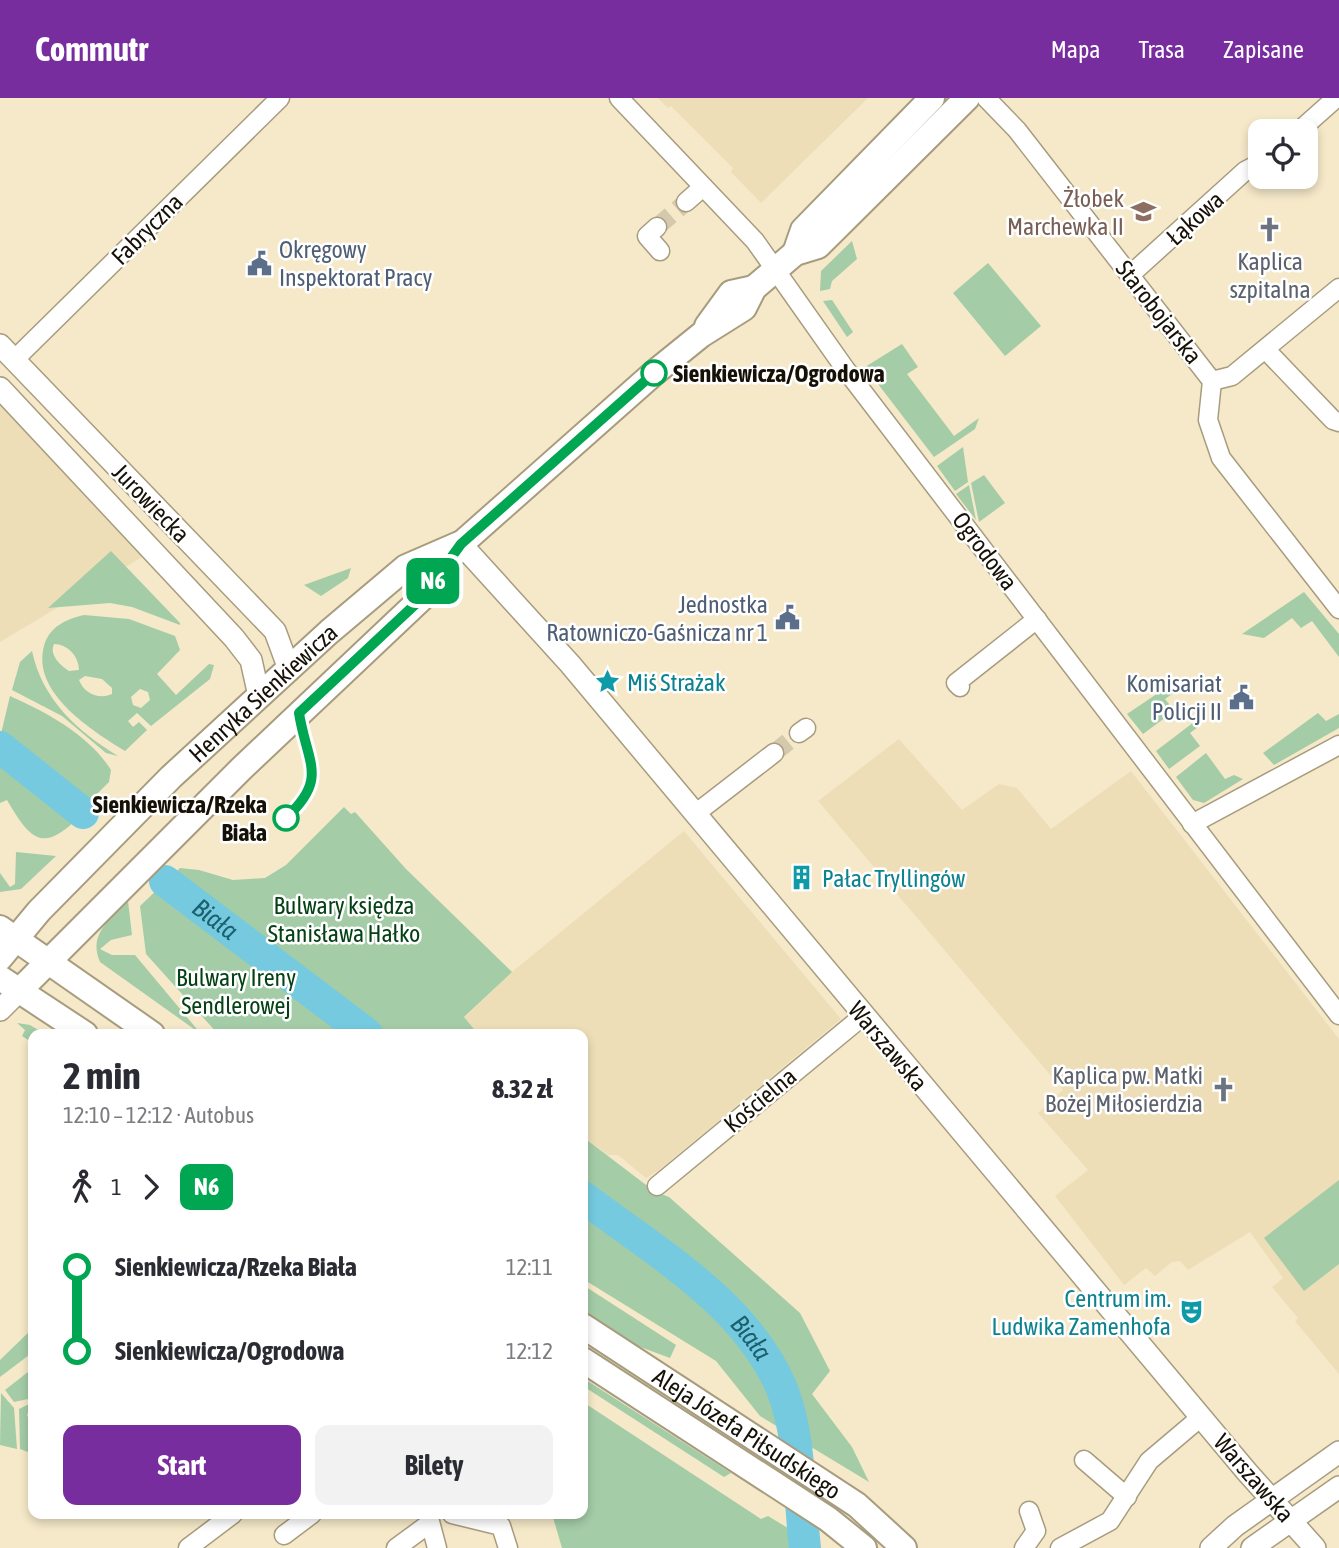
<!DOCTYPE html>
<html lang="pl">
<head>
<meta charset="utf-8">
<style>
	:root { --surface:#fff; --page:#f2f2f3; --text:#2b2b33; --muted:#7c7c81; --accent:#782d9f }
	body { margin:0; font-family:"Asap Condensed",sans-serif; background:var(--page); color:var(--text); height:100vh; display:flex; flex-direction:column; font-size:26px; white-space:nowrap }
	* { box-sizing:border-box; margin:0 }
	p { font-size:23px; color:var(--muted) }
	.icon { flex:none; width:38px; height:38px; fill:none; stroke:currentColor; stroke-width:2; stroke-linecap:round; stroke-linejoin:round }
	.map { position:relative; flex:1; overflow:hidden }
	.details { position:absolute; left:28px; top:931px; width:560px; height:490px; display:flex; flex-direction:column; background:var(--surface); border-radius:14px; box-shadow:0 4px 10px #0003 }
	.details>* { flex:none }
	.badge { padding:0 14px; border-radius:10px; font-size:24px; line-height:46px }
	.tools { position:absolute; left:1248px; top:21px; display:grid; gap:14px }
	.tools a { display:grid; place-items:center; width:70px; height:70px; border-radius:14px; background:var(--surface); box-shadow:0 4px 10px #0003; font-size:35px }
	.map>.badge { position:absolute; translate:-50% -50%; box-shadow:0 0 0 4px #fff }
	.legs { display:flex; align-items:center; gap:10px; height:77px; padding:0 35px; font-size:23px }
	.legs p { margin-inline-start:auto }
	.summary { display:flex; align-items:center; justify-content:space-between; height:119px; padding:0 35px }
	h1 { font-size:38px; font-weight:700; line-height:52px }
	.button { display:flex; gap:14px; margin-top:auto; padding:14px 35px }
	.button a { flex:1; height:80px; border-radius:14px; background:var(--accent); color:#fff; font-size:28px; font-weight:700; line-height:80px; text-align:center }
	.button a+a { background:var(--page); color:var(--text) }
	ul { padding:0 35px; list-style:none }
	li { display:flex; align-items:center; gap:24px; height:84px; font-size:26px }
	li i { display:grid; place-items:center; width:10px; height:100%; margin:0 9px; background:currentColor }
	li i::after { content:''; width:18px; height:18px; margin:-9px; border:5px solid; border-radius:50%; background:var(--surface) }
	li p { margin-inline-start:auto }
	li:first-child i { background:linear-gradient(#0000 50%,currentColor 0) }
	li:last-child i { background:linear-gradient(currentColor 50%,#0000 0) }
	header { display:flex; align-items:center; gap:42px; box-sizing:border-box; height:98px; padding:0 35px; background:var(--accent); color:#fff }
	header strong { font-size:33px }
	nav { display:flex; gap:38px; margin-inline-start:auto; font-size:24px }
	.map>svg:first-child { display:block }
</style>
</head>
<body>
<header>
<strong>Commutr</strong>
<nav><a>Mapa</a><a>Trasa</a><a>Zapisane</a></nav>
</header>
<div class="map">
<svg width="1339" height="1450" viewBox="0 0 1339 1450">
	<rect width="100%" height="100%" fill="#f5e9c9"/>
	<g fill="#eddeb7">
		<path d="M 658,0 L 868,0 L 761,105 L 731,74 L 733,70 L 671,8 L 668,10 Z"/>
		<path d="M 0,291 L 152,453 L 0,544 Z"/>
		<path d="M 899,641 L 962,712 L 999,686 L 1017,690 L 1051,731 L 1131,673 L 1339,941 L 1339,1276 L 1295,1223 L 1298,1220 L 1272,1189 L 1283,1180 L 1250,1134 L 1188,1172 L 1180,1163 L 1172,1164 L 1155,1178 L 1146,1170 L 1124,1187 L 1055,1098 L 1088,1072 L 1038,1015 L 1063,992 L 818,703 Z"/>
		<path d="M 684,733 L 841,921 L 659,1072 L 646,1080 L 618,1057 L 608,1057 L 583,1039 L 583,936 L 478,936 L 464,920 L 512,874 Z"/>
	</g>
	<g fill="#a4cca7" fill-rule="evenodd">
		<path d="M 852,143 L 857,161 L 832,183 L 830,191 L 820,193 L 821,173 Z"/>
		<path d="M 988,165 L 1041,228 L 1005,258 L 953,195 Z"/>
		<path d="M 832,202 L 853,234 L 847,239 L 823,203 Z"/>
		<path d="M 902,246 L 918,269 L 907,276 L 954,338 L 979,320 L 975,331 L 934,359 L 865,269 Z"/>
		<path d="M 963,349 L 968,384 L 955,393 L 937,368 Z"/>
		<path d="M 984,377 L 1005,405 L 979,424 L 971,385 Z"/>
		<path d="M 969,387 L 976,422 L 956,396 Z"/>
		<path d="M 111,453 L 180,525 L 180,527 L 132,509 L 110,505 L 48,510 Z"/>
		<path d="M 351,470 L 348,480 L 321,498 L 304,487 Z"/>
		<path d="M 1304,494 L 1339,536 L 1339,559 L 1312,523 L 1301,530 L 1292,520 L 1264,540 L 1242,536 Z"/>
		<path d="M 84,517 L 129,521 L 175,538 L 180,552 L 157,576 L 176,597 L 209,566 L 214,567 L 210,581 L 151,628 L 137,615 L 128,623 L 133,629 L 139,624 L 147,632 L 125,653 C 93,633 31,595 44,548 C 49,529 66,521 84,517 ZM 54,546 C 67,546 79,558 79,572 L 69,573 C 60,567 49,557 54,546 ZM 85,578 L 102,581 L 112,590 L 112,596 C 98,602 84,595 79,582 ZM 140,591 L 148,594 L 150,602 L 141,610 L 133,607 L 131,599 Z"/>
		<path d="M 32,553 C 42,601 77,633 118,658 L 106,655 L 62,618 L 12,592 L 20,564 Z"/>
		<path d="M 1170,587 L 1175,594 L 1165,601 L 1173,611 L 1181,608 L 1143,636 L 1127,616 Z"/>
		<path d="M 10,598 C 46,614 89,637 111,672 L 109,684 L 86,707 L 0,640 Z"/>
		<path d="M 1318,615 L 1326,623 L 1339,616 L 1339,630 L 1274,667 L 1263,655 Z"/>
		<path d="M 1194,624 L 1198,629 L 1190,635 L 1200,648 L 1169,671 L 1156,653 Z"/>
		<path d="M 0,655 L 80,718 C 44,754 32,745 7,702 L 0,705 Z"/>
		<path d="M 1206,655 L 1225,681 L 1234,677 L 1243,681 L 1204,705 L 1193,702 L 1176,679 Z"/>
		<path d="M 344,709 L 351,716 L 355,714 L 406,771 L 512,874 L 464,919 L 478,936 L 218,936 L 146,856 L 140,808 L 180,770 L 199,772 L 233,782 L 265,780 L 286,767 Z"/>
		<path d="M 16,754 L 56,758 L 21,791 L 0,794 L 0,775 L 10,789 L 15,786 Z"/>
		<path d="M 128,803 L 132,837 L 111,842 L 100,851 L 112,857 L 135,857 L 201,936 L 100,864 C 88,837 109,822 128,803 Z"/>
		<path d="M 17,925 L 30,927 L 45,936 L 33,936 L 33,945 L 22,938 L 25,932 Z"/>
		<path d="M 583,1039 L 654,1093 L 669,1099 L 800,1215 L 830,1273 L 812,1296 L 852,1349 L 869,1384 L 760,1318 L 716,1263 L 583,1181 Z"/>
		<path d="M 1339,1082 L 1339,1166 L 1304,1193 L 1264,1140 Z"/>
		<path d="M 583,1187 L 676,1247 L 670,1260 L 635,1247 L 583,1214 Z"/>
		<path d="M 33,1230 L 33,1254 L 0,1279 L 0,1262 Z"/>
		<path d="M 33,1270 L 33,1300 L 14,1304 L 5,1292 Z"/>
		<path d="M 583,1280 L 731,1375 L 724,1379 L 583,1288 Z"/>
		<path d="M 1,1295 L 14,1310 L 17,1351 L 0,1347 Z"/>
		<path d="M 33,1304 L 33,1314 L 27,1316 L 33,1338 L 33,1362 L 28,1354 L 20,1351 L 19,1311 Z"/>
		<path d="M 583,1304 L 761,1421 L 768,1418 L 821,1450 L 562,1450 L 552,1416 L 583,1416 Z"/>
	</g>
	<g fill="none" stroke-linecap="round" stroke-linejoin="round">
		<g stroke="#75cadf" stroke-width="32">
			<path d="M 0,649 L 83,715"/>
			<path id="s1" d="M 165,783 L 367,936"/>
			<path id="s2" d="M 583,1099 C 654,1153 746,1205 782,1291 C 801,1339 799,1399 805,1450"/>
		</g>
		<g stroke="#d4c9ac" stroke-width="18" stroke-dasharray="18 9" stroke-linecap="butt">
			<path d="M 657,129 L 686,104"/>
			<path d="M 774,655 L 799,635"/>
		</g>
		<defs>
			<g id="minor">
				<path d="M 619,0 L 755,143 L 846,272 L 1339,917"/>
				<path d="M 986,0 L 1017,32 L 1212,283 L 1208,322 L 1221,360 L 1339,511"/>
				<path d="M 1299,33 L 1336,0"/>
				<path d="M 686,104 L 703,89"/>
				<path d="M 657,129 L 647,138 L 660,153"/>
				<path d="M 1130,177 L 1245,73 L 1260,65"/>
				<path d="M 1266,252 L 1333,322 L 1339,324"/>
				<path d="M 14,262 L 280,0"/>
				<path d="M 1212,283 L 1232,278 L 1339,190"/>
				<path d="M 960,589 L 956,585 L 1037,521"/>
				<path d="M 799,635 L 806,630"/>
				<path d="M 695,716 L 774,655"/>
				<path d="M 1192,726 L 1339,647"/>
				<path d="M 657,1088 L 863,918"/>
				<path d="M 1084,1362 L 1127,1399"/>
				<path d="M 428,1416 L 437,1450"/>
				<path d="M 452,1416 L 501,1428 L 508,1450"/>
				<path d="M 284,1437 L 312,1416"/>
				<path d="M 188,1450 L 233,1416"/>
				<path d="M 396,1450 L 430,1425"/>
				<path d="M 1024,1450 L 1036,1433 L 1029,1413"/>
				<path d="M 1060,1450 L 1110,1423 L 1149,1363 L 1201,1319"/>
			</g>
			<g id="tertiary">
				<path d="M 0,247 L 275,533 L 289,571"/>
				<path d="M 0,290 L 234,540 L 251,562 L 259,598"/>
				<path d="M 461,446 L 570,566 L 1247,1374 L 1315,1450"/>
				<path d="M 0,912 L 19,893"/>
				<path d="M 1211,1450 L 1235,1428 L 1339,1354"/>
				<path d="M 1252,1450 L 1339,1389"/>
			</g>
			<g id="secondary">
				<path d="M 795,155 L 803,132 L 932,0"/>
				<path d="M 707,228 L 731,195 L 754,190"/>
				<path d="M 0,830 L 152,936"/>
				<path id="s3" d="M 0,860 L 39,813 L 171,679 L 329,534 L 406,469 L 459,446"/>
				<path d="M 0,880 L 85,936"/>
				<path d="M 19,893 L 241,671 L 421,501 L 461,446 L 654,275 L 701,237 L 744,210 L 754,190 L 795,155 L 818,148 L 967,0"/>
				<path id="s4" d="M 583,1228 L 857,1407 L 904,1450"/>
				<path d="M 583,1262 L 828,1421 L 864,1450"/>
			</g>
		</defs>
		<use href="#minor" stroke="#a79c7e" stroke-width="21"/>
		<use href="#tertiary" stroke="#a79c7e" stroke-width="24"/>
		<use href="#secondary" stroke="#a79c7e" stroke-width="28"/>
		<use href="#minor" stroke="#fff" stroke-width="18"/>
		<use href="#tertiary" stroke="#fff" stroke-width="21"/>
		<use href="#secondary" stroke="#fff" stroke-width="24"/>
	</g>
	<g fill="none" stroke-linecap="round" stroke-linejoin="round">
		<defs>
			<path id="line-1" d="M 286,720 C 329,680 307,666 299,615 L 421,501 L 461,446 L 654,275"/>
		</defs>
		<use href="#line-1" stroke="#fff" stroke-width="16"/>
		<use href="#line-1" stroke="#00a651" stroke-width="10"/>
	</g>
	<defs>
		<symbol id="school-bare" viewBox="-9 -9 18 18"><path d="M0-5L7-2L0 1L-7-2ZM-4 1L0 2.5L4 1V4Q0 6-4 4Z" fill="#8d6e63" stroke="#fff" stroke-width="2.5" paint-order="stroke"/></symbol>
		<symbol id="church-bare" viewBox="-9 -9 18 18"><path d="M-1.2-6h2.4v3.5h3.3v2.4h-3.3V6h-2.4V-.1h-3.3v-2.4h3.3Z" fill="#6b7280" stroke="#fff" stroke-width="2.5" paint-order="stroke"/></symbol>
		<symbol id="civic-bare" viewBox="-9 -9 18 18"><path d="M-.6-6.5H3V-4.5H.6V-3L4-1V1h2V6H-6V1h2V-1L-.6-3ZM-1.2 2.5V6h2.4V2.5Z" fill="#5c6f8a" stroke="#fff" stroke-width="2.5" paint-order="stroke"/></symbol>
		<symbol id="sight-bare" viewBox="-9 -9 18 18"><path d="M0-6L1.8-2.2L6-1.7L2.9 1.2L3.7 5.4L0 3.3L-3.7 5.4L-2.9 1.2L-6-1.7L-1.8-2.2Z" fill="#0f9aa8" stroke="#fff" stroke-width="2.5" paint-order="stroke"/></symbol>
		<symbol id="building-bare" viewBox="-9 -9 18 18"><path d="M-4-6H4V6H1V3H-1V6H-4ZM-2.5-4.3h1.7v1.8h-1.7ZM.8-4.3h1.7v1.8H.8ZM-2.5-1h1.7V.8h-1.7ZM.8-1h1.7V.8H.8Z" fill="#0f9aa8" stroke="#fff" stroke-width="2.5" paint-order="stroke"/></symbol>
		<symbol id="theatre-bare" viewBox="-9 -9 18 18"><path d="M-5-5.5Q0-4 5-5.5V0Q5 5 0 6Q-5 5-5 0ZM-3.3-2.5H-1v1.5H-3.3ZM1-2.5H3.3v1.5H1ZM-2.8 1Q0 5.5 2.8 1Z" fill="#0f9aa8" stroke="#fff" stroke-width="2.5" paint-order="stroke"/></symbol>
	</defs>
	<g fill-rule="evenodd">
		<use href="#school-bare" x="1126" y="96" width="35" height="35"/>
		<use href="#church-bare" x="1252" y="114" width="35" height="35"/>
		<use href="#civic-bare" x="242" y="148" width="35" height="35"/>
		<use href="#civic-bare" x="770" y="502" width="35" height="35"/>
		<use href="#sight-bare" x="590" y="566" width="35" height="35"/>
		<use href="#civic-bare" x="1224" y="582" width="35" height="35"/>
		<use href="#building-bare" x="784" y="762" width="35" height="35"/>
		<use href="#church-bare" x="1206" y="974" width="35" height="35"/>
		<use href="#theatre-bare" x="1174" y="1196" width="35" height="35"/>
	</g>
	<g fill="#fff" stroke="#00a651" stroke-width="3.5">
		<circle cx="654" cy="275" r="12"/>
		<circle cx="286" cy="720" r="12"/>
	</g>
	<g text-anchor="middle" dominant-baseline="central" stroke-width="5" stroke-linejoin="round" paint-order="stroke">
		<g font-size="24" fill="#785e54" stroke="#fff" text-anchor="end">
			<text x="1124" y="100">Żłobek<tspan x="1124" dy="28">Marchewka II</tspan></text>
		</g>
		<g font-size="24" fill="#161107" stroke="#fff">
			<text transform="translate(1195 120) rotate(-42)">Łąkowa</text>
			<text transform="translate(147 131) rotate(-45)">Fabryczna</text>
			<text transform="translate(1159 214) rotate(52)">Starobojarska</text>
			<text transform="translate(151 405) rotate(46)">Jurowiecka</text>
			<text transform="translate(985 453) rotate(53)">Ogrodowa</text>
			<text stroke="none"><textPath href="#s3" startOffset="374">Henryka Sienkiewicza</textPath></text>
			<text transform="translate(888 948) rotate(50)">Warszawska</text>
			<text transform="translate(760 1002) rotate(-40)">Kościelna</text>
			<text stroke="none"><textPath href="#s4" startOffset="196">Aleja Józefa Piłsudskiego</textPath></text>
			<text transform="translate(1254 1380) rotate(49)">Warszawska</text>
		</g>
		<g font-size="24" fill="#4e5e75" stroke="#fff" text-anchor="end">
			<text x="279" y="151" text-anchor="start">Okręgowy<tspan x="279" dy="28">Inspektorat Pracy</tspan></text>
			<text x="768" y="506">Jednostka<tspan x="768" dy="28">Ratowniczo-Gaśnicza nr 1</tspan></text>
			<text x="1222" y="585">Komisariat<tspan x="1222" dy="28">Policji II</tspan></text>
		</g>
		<g font-size="24" fill="#5b616d" stroke="#fff">
			<text x="1270" y="163">Kaplica<tspan x="1270" dy="28">szpitalna</tspan></text>
			<text x="1203" y="977" text-anchor="end">Kaplica pw. Matki<tspan x="1203" dy="28">Bożej Miłosierdzia</tspan></text>
		</g>
		<g font-size="24" font-weight="bold" fill="#161107" stroke="#fff" text-anchor="start">
			<text x="673" y="275">Sienkiewicza/Ogrodowa</text>
			<text x="267" y="706" text-anchor="end">Sienkiewicza/Rzeka<tspan x="267" dy="28">Biała</tspan></text>
		</g>
		<g font-size="24" fill="#0d838f" stroke="#fff" text-anchor="start">
			<text x="627" y="584">Miś Strażak</text>
			<text x="822" y="780">Pałac Tryllingów</text>
			<text x="1171" y="1200" text-anchor="end">Centrum im.<tspan x="1171" dy="28">Ludwika Zamenhofa</tspan></text>
		</g>
		<g font-size="24" fill="#044114" stroke="#fff">
			<text x="344" y="807">Bulwary księdza<tspan x="344" dy="28">Stanisława Hałko</tspan></text>
			<text x="236" y="879">Bulwary Ireny<tspan x="236" dy="28">Sendlerowej</tspan></text>
		</g>
		<g font-size="26" font-style="italic" fill="#1a606f" stroke="#fff">
			<text stroke="none"><textPath href="#s1" startOffset="63">Biała</textPath></text>
			<text stroke="none"><textPath href="#s2" startOffset="220">Biała</textPath></text>
		</g>
	</g>
</svg>
<div class="tools">
<a><svg class="icon" aria-label="locate" viewBox="0 0 24 24"><circle cx="12" cy="12" r="6"/><path d="M12 2v4M12 18v4M2 12h4M18 12h4"/></svg></a>
</div>
<b class="badge" style="left:433px;top:483px;background:#00a651;color:#fff">N6</b>
<section class="details">
<div class="summary"><div><h1>2 min</h1><p>12:10 – 12:12 · Autobus</p></div><b>8.32 zł</b></div>
<div class="legs"><svg class="icon" aria-label="walk" viewBox="0 0 24 24"><circle cx="13" cy="4" r="2"/><path d="M13 8l-2 6 4 7M11 14l-3 7M7 12l3-4h3l4 4"/></svg>1<svg class="icon" aria-label="forward" viewBox="0 0 24 24"><path d="M9 5l7 7-7 7"/></svg><b class="badge" style="background:#00a651;color:#fff">N6</b></div>
<ul>
<li><i style="color:#00a651"></i><b>Sienkiewicza/Rzeka Biała</b><p>12:11</p></li>
<li><i style="color:#00a651"></i><b>Sienkiewicza/Ogrodowa</b><p>12:12</p></li>
</ul>
<div class="button"><a>Start</a><a>Bilety</a></div>
</section>
</div>
</body>
</html>
